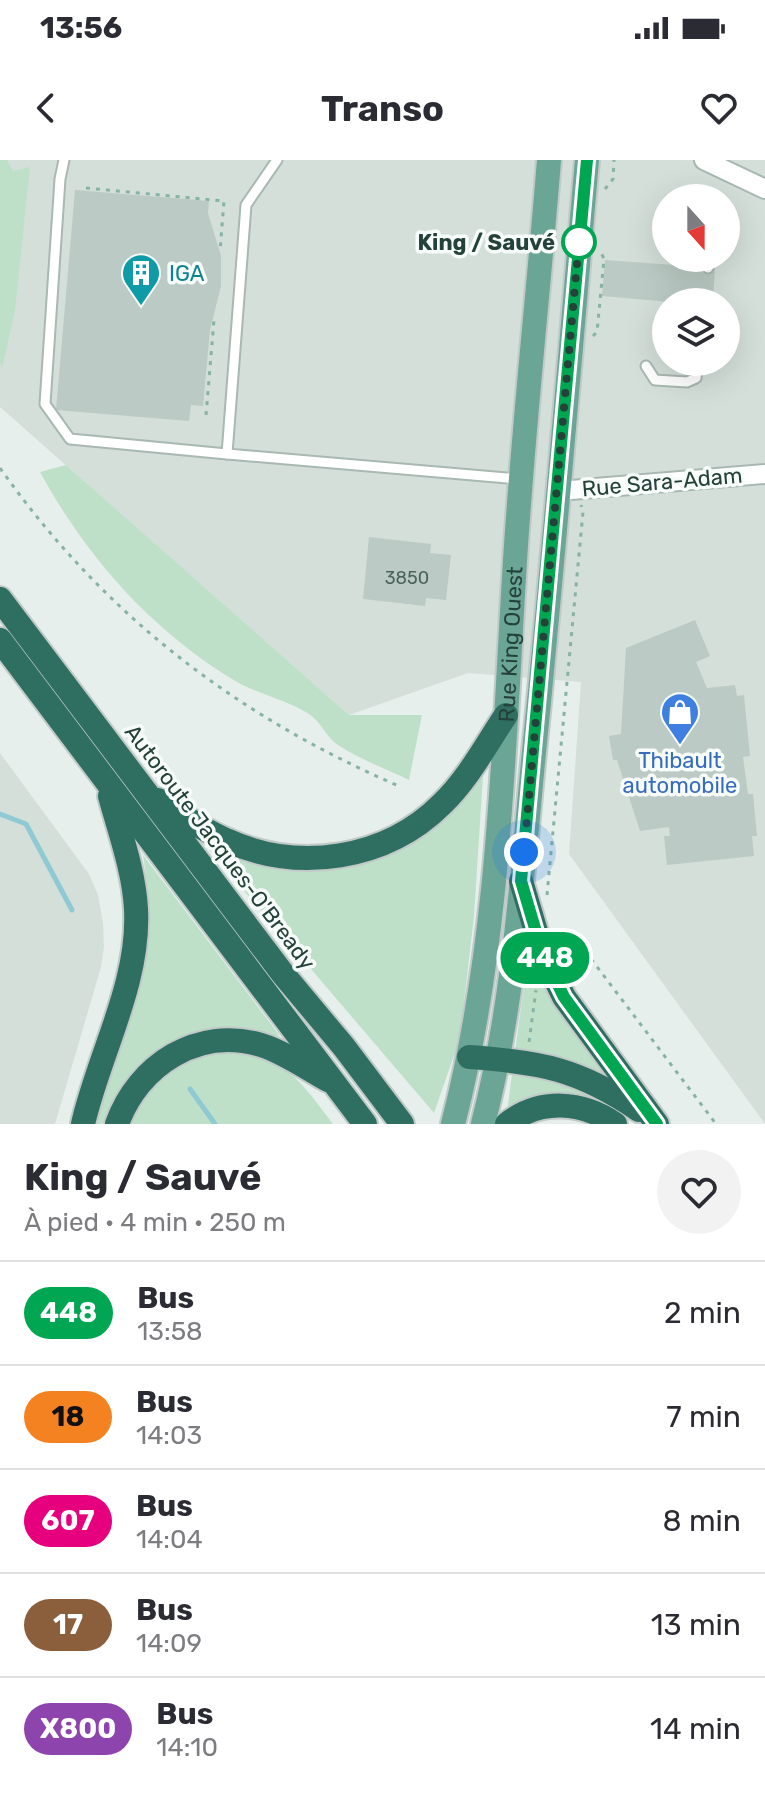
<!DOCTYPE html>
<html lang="fr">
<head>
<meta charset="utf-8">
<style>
	:root { --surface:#fff; --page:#f2f2f3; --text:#2b2b33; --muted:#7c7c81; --line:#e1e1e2 }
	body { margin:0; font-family:Rubik,sans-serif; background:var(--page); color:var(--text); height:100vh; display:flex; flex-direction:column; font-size:30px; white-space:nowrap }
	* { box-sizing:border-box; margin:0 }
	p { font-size:26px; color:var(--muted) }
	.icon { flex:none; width:44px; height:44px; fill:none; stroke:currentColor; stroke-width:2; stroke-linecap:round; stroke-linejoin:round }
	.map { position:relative; height:964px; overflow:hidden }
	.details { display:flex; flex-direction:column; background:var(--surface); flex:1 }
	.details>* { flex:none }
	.badge { padding:0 16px; border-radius:26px; font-size:28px; line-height:52px }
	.needle { width:52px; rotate:159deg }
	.fabs { position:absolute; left:652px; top:24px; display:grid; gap:16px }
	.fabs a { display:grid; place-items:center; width:88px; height:88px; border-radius:50%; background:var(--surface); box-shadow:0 8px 32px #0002; font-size:40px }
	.you { position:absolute; width:40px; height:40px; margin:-20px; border:6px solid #fff; border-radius:50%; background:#1a73e8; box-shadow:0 0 0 12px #1a73e833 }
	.map>.badge { position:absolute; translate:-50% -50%; box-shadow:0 0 0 4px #fff }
	.round { display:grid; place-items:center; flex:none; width:84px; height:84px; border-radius:42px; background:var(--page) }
	.overview { display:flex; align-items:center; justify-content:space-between; height:136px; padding:0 24px }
	h1 { font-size:38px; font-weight:700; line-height:60px }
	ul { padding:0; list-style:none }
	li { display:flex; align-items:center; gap:24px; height:104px; padding:0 24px; border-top:2px solid var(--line) }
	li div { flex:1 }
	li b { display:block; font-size:30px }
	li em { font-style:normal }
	li .badge { min-width:88px; font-weight:700; text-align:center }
	.status { display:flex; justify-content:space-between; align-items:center; height:56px; padding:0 40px; background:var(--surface); direction:ltr }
	.status svg { height:22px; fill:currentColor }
	header { display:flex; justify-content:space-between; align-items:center; height:104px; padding:0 24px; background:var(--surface); font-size:36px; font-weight:700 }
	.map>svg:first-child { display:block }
</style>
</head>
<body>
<div class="status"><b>13:56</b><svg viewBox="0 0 49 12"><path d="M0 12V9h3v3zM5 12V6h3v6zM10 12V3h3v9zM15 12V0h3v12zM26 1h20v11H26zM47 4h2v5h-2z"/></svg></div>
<header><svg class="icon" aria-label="back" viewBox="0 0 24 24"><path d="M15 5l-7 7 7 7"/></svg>Transo<svg class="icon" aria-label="heart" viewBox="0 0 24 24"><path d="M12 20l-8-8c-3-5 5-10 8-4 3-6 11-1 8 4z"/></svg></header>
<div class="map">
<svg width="765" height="964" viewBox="0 0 765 964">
	<rect width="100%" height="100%" fill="#e6efeb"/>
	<g fill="#d4dfda" fill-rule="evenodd">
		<path d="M 0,0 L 765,0 L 765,964 L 569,694 L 581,522 L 468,513 L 349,555 L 0,247 ZM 666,38 L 726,38 L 726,98 L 666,98 ZM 666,142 L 726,142 L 726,202 L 666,202 Z"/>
		<path d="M 0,593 L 89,714 L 98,735 L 103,763 L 104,787 L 101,807 L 55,964 L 0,964 Z"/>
	</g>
	<g fill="#bfe0c8">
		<path d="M 0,0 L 7,0 L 13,11 L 30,7 L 15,151 L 2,209 L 0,203 Z"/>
		<path d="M 66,305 L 349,555 L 422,555 L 409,620 C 386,609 359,599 338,585 C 326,577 321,562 309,554 C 285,539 256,534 232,519 C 149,468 86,396 40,312 Z"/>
		<path d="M 480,614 L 483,616 L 474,756 L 460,878 L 434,953 L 205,685 C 223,689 239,700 256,704 C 312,718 380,709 425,672 C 445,656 462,633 480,614 Z"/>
		<path d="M 143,695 L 280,876 L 240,868 L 217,870 L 150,898 L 129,916 L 114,937 L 102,964 L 94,964 L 145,785 L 148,730 Z"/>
		<path d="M 529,787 L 647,964 L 635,964 C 614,942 579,929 548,936 C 535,939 520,947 507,952 Z"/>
		<path d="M 215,892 C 284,896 293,911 333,964 L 128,964 C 155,916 162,909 215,892 Z"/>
	</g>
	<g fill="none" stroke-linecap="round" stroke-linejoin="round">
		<g stroke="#8ec9d4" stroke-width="5">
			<path d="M 0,654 L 26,664 L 72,750"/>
			<path d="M 190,929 L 215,964"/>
		</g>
	</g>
	<g fill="#bbcac4">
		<path d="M 75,30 L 209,41 L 208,53 L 221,96 L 221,126 L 210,170 L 203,246 L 191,245 L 189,261 L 56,250 Z"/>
		<path d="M 605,100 L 715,108 L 713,142 L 670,142 L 602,136 Z"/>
		<path d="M 369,377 L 431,384 L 430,393 L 451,395 L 446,440 L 426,438 L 425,446 L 363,439 Z"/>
		<path d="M 695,460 L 710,496 L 696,502 L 707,528 L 735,525 L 737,536 L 744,535 L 750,596 L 743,597 L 748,634 L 753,634 L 757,676 L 752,676 L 754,696 L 667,705 L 664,676 L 670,676 L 669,667 L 640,671 L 617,600 L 613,600 L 609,576 L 621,574 L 626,488 Z"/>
	</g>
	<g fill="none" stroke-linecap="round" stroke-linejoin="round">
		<defs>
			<g id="lane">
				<path d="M 64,0 L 60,19 L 45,244 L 70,279 L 227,294"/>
				<path d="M 277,0 L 246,45 L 227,294 L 519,319"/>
				<path d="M 708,108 L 709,98"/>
				<path d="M 646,206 L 655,220 L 687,222 L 696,218 L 699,202"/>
			</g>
			<g id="street">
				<path d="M 704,0 L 765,29"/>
				<path d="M 559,331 L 765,314"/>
			</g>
			<g id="primary">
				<path id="s1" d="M 453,964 C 499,786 503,600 514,417 C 522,278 538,139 549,0"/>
				<path d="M 483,964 C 514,843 522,716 534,592 C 554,395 570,197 587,0"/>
			</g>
			<g id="highway">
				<path d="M 0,439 L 283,814 L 344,887 L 402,964"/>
				<path d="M 0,480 L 365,964"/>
				<path d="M 158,640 C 181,654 202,670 226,680 C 298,713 386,700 442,644 C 468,619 486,585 506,555"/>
				<path d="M 521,721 L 542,792 L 564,837 L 657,964"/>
				<path d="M 469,897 C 540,902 579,909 639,950"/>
				<path d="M 83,964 C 99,894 140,823 136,749 C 134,711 120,673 110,636"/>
				<path d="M 117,964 C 138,905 198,866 261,885 C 284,892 306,908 328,920"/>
				<path d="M 507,964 C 540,938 582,941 615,964"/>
			</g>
		</defs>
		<use href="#lane" stroke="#a8b8b2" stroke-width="13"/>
		<use href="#street" stroke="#a8b8b2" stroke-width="22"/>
		<use href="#primary" stroke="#c2cac8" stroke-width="28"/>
		<use href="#highway" stroke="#c2cac8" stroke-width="28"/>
		<g stroke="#86b3a5" stroke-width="3" stroke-dasharray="4 6" stroke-linecap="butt">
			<path d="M 86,28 L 224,41 L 220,91"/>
			<path d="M 605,29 L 613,19 L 614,0"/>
			<path d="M 593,176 L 597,172 L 604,99 L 600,90"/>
			<path d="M 206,255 L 214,160"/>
			<path d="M 0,308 C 104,455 236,556 401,627"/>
			<path d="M 547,735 L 583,352 L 581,345"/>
			<path d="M 573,775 L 716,964"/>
			<path d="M 529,882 L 536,830"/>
		</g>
		<use href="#lane" stroke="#fff" stroke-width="9"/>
		<use href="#street" stroke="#fff" stroke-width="18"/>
		<use href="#primary" stroke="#6aa596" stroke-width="24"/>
		<use href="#highway" stroke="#2f6f62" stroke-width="24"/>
	</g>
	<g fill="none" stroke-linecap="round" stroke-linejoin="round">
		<defs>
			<path id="line" d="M 587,0 L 521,721 L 542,792 L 564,837 L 657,964"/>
		</defs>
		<use href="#line" stroke="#fff" stroke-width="18"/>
		<use href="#line" stroke="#00a651" stroke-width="12"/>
		<path stroke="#24423a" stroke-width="8" stroke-dasharray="0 14.4" d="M 524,692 L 580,70 L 579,82"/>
	</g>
	<defs>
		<symbol id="building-pin" viewBox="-11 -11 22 30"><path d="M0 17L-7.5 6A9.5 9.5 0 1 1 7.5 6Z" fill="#0f9aa8" stroke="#f7fbf9"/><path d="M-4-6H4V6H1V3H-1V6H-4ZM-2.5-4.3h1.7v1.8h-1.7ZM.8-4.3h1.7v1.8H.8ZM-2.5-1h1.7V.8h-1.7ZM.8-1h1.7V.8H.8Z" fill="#fff"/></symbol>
		<symbol id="shop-pin" viewBox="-11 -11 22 30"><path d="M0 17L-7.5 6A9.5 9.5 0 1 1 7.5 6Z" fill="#3f7fe0" stroke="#f7fbf9"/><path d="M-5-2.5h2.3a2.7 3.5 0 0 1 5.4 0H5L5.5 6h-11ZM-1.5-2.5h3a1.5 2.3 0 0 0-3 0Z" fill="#fff"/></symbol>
	</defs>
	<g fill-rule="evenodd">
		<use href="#building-pin" x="119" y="91" width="44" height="60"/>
		<use href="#shop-pin" x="658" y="530" width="44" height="60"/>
	</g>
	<circle fill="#fff" stroke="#00a651" stroke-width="4" cx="579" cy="82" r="16"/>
	<g text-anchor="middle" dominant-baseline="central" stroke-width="7" stroke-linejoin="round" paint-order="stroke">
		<g font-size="18" fill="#4a645c">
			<text x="407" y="418">3850</text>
		</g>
		<g font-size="22" font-weight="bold" fill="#24423a" stroke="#f7fbf9" text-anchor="end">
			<text x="555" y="82">King / Sauvé</text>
		</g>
		<g font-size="22" fill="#0d838f" stroke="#f7fbf9" text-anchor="start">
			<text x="169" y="113">IGA</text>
		</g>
		<g font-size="22" fill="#24423a" stroke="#f7fbf9">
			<text transform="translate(662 322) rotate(-5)">Rue Sara-Adam</text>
			<text stroke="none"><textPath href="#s1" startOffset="484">Rue King Ouest</textPath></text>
			<text transform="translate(220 687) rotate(53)">Autoroute Jacques-O'Bready</text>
		</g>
		<g font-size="22" fill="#366cbe" stroke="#f7fbf9">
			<text x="680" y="600">Thibault<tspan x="680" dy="25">automobile</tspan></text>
		</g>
	</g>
</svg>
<div class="fabs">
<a><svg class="needle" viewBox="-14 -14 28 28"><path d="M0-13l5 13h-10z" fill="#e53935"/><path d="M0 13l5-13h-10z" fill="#7c7c81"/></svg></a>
<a><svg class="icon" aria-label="layers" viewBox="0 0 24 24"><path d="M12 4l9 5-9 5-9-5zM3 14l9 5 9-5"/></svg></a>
</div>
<div class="you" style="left:524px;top:692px"></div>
<b class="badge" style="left:545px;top:798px;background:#00a651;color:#fff">448</b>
</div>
<section class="details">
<div class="overview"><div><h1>King / Sauvé</h1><p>À pied · 4 min · 250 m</p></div><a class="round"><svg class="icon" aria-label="heart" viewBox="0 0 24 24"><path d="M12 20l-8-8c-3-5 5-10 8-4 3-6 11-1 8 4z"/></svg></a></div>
<ul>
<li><span class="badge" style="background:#00a651;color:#fff">448</span><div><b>Bus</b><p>13:58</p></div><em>2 min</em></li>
<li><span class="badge" style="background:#f58220;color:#111">18</span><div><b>Bus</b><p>14:03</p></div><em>7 min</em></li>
<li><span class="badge" style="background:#e6007e;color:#fff">607</span><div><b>Bus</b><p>14:04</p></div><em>8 min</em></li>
<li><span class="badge" style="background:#8b5e3c;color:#fff">17</span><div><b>Bus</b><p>14:09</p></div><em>13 min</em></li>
<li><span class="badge" style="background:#8e44ad;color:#fff">X800</span><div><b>Bus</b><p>14:10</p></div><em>14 min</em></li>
</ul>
</section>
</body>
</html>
